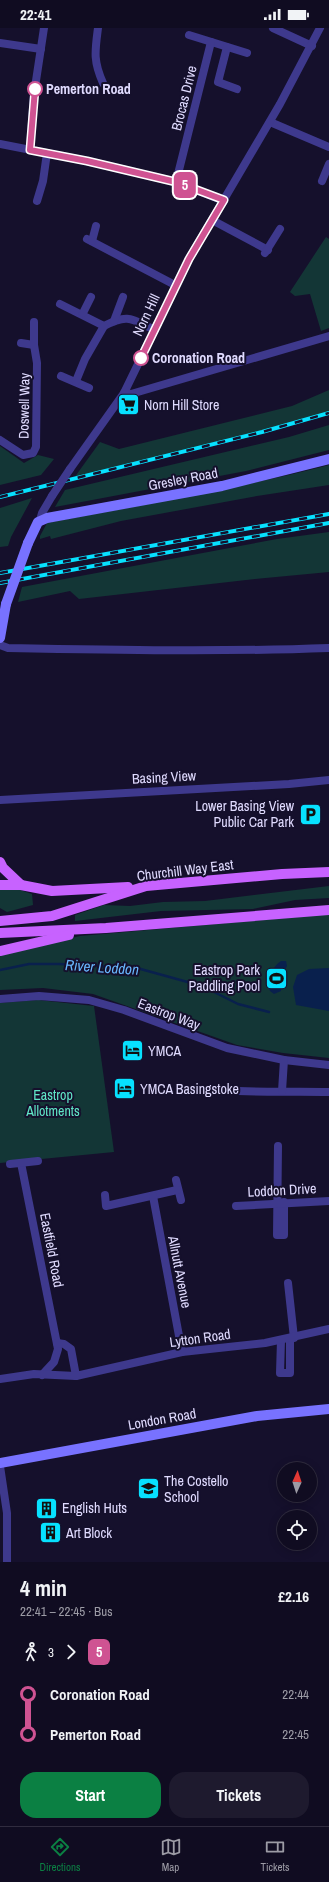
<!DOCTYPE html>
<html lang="en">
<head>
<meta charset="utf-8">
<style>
	:root { --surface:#100c21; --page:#1e1a2e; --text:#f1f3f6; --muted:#9c9ba5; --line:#302c3f; --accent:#0b8043 }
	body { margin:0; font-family:"Archivo Narrow",sans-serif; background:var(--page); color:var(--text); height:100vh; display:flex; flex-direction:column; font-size:15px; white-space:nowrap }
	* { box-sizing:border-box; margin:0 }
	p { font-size:13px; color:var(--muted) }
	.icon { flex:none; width:22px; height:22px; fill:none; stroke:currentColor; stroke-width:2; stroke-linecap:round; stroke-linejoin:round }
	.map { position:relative; height:1534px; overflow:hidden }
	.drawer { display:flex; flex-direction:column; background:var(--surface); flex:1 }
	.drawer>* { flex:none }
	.badge { padding:0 8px; border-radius:6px; font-size:14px; line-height:26px }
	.needle { width:26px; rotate:3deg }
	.fabs { position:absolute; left:277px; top:1434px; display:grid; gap:8px }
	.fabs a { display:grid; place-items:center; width:40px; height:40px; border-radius:50%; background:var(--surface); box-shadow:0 2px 10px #0003,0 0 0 1px var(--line); font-size:20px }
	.map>.badge { position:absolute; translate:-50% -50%; box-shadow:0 0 0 2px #fff }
	.legs { display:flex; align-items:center; gap:6px; height:44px; padding:0 20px; font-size:13px }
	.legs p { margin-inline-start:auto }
	.headline { display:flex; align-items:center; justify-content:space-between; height:68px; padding:0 20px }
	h1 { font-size:22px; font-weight:800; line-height:30px }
	.action { display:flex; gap:8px; margin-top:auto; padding:8px 20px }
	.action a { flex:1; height:46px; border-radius:16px; background:var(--accent); color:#fff; font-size:16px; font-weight:800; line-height:46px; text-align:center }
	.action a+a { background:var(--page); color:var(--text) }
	ul { padding:0 20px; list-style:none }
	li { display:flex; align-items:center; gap:14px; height:40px; font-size:15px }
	li i { display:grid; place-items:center; width:6px; height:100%; margin:0 5px; background:currentColor }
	li i::after { content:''; width:10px; height:10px; margin:-5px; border:3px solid; border-radius:50%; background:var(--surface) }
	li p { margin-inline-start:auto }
	li:first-child i { background:linear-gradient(#0000 50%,currentColor 0) }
	li:last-child i { background:linear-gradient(currentColor 50%,#0000 0) }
	.status { display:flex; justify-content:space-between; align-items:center; height:28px; padding:0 20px; background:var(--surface); direction:ltr }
	.status svg { height:11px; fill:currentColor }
	.tabs { display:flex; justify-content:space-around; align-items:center; height:56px; border-top:1px solid var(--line); background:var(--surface); font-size:11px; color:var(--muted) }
	.tabs a { display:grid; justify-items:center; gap:2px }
	.tabs .current { color:var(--accent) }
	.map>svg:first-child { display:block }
</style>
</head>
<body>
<div class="status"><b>22:41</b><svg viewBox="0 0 49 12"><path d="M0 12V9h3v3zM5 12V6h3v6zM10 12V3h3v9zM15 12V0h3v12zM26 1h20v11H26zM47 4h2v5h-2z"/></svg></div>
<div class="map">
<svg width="329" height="1534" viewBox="0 0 329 1534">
	<rect width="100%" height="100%" fill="#15102c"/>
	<g fill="#133636">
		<path d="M 326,209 L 329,211 L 329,300 L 321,303 L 310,266 L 295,268 L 290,264 Z"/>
		<path d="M 329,362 L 329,385 L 262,404 L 74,450 L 100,414 L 119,421 L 292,378 Z"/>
		<path d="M 329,397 L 329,422 L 246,443 L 55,479 L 65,462 L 289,409 Z"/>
		<path d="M 0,418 L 24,435 L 38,427 L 54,431 L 41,447 L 0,457 Z"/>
		<path d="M 329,437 L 329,457 L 257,468 L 121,493 L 51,511 L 50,508 L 40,511 L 40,508 L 47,495 C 141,477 236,461 329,437 Z"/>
		<path d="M 32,470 L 11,509 L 8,518 L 0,519 L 0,480 Z"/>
		<path d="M 329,504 L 329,544 L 255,551 L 79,571 L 70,563 L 18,574 L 22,559 L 277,511 Z"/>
		<path d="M 5,857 L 32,866 L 33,877 L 7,884 L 0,880 L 0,859 Z"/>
		<path d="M 329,858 L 329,870 L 295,872 L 253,881 L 161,883 L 75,893 L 75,887 L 104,877 L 130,878 L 163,874 L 205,873 Z"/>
		<path d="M 329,886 L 329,1030 L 283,1025 L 237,1017 L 93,966 L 43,960 L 0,962 L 0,926 L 80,908 Z"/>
		<path d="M 38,972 L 94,978 L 114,1124 L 0,1135 L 0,975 Z"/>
	</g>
	<g fill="#09204d">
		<path d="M 281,933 L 286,933 L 287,938 L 281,949 L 281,963 L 274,966 L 270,963 C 266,952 272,939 281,933 Z"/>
		<path d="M 329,940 L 329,983 L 296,977 L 293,959 L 297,947 L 309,941 Z"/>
	</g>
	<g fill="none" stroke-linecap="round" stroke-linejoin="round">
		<path stroke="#09204d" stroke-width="2.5" d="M 0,942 L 29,936 L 59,936 L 137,940 L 202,958 L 238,976 L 269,984"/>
		<g stroke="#3e398d" stroke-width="8">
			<path d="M 98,0 C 95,23 93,33 103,55"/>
			<path d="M 273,0 L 312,18"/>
			<path d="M 189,7 L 247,25"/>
			<path d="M 0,15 L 41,21"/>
			<path d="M 227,19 L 218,54 L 237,61"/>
			<path d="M 270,94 L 329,119"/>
			<path d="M 0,116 L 87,133 L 176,154 L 224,173"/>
			<path d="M 30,122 L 34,66 L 44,0"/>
			<path d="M 322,153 L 329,136"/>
			<path d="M 176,154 L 211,14"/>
			<path d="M 37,173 L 43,153 L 47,125"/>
			<path d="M 212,192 L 268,222"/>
			<path d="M 87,211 L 175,257"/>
			<path d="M 92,213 L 96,198"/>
			<path d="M 265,225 L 280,201"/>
			<path d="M 60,276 L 104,298 C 128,285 132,291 155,302"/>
			<path d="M 83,285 L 91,269"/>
			<path d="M 114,293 L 123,269"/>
			<path d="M 21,315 L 34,317"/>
			<path d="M 61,348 L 89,360"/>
			<path d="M 76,353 L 85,331 L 104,298"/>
			<path d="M 124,365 L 131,366 L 329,308"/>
			<path d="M 0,412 L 23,427 L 33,425 L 36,419 L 37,335 L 34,317 L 34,294"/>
			<path d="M 70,441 L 124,365 L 189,231 L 280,76 L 320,0"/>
			<path d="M 40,492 L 42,485 L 52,468"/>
			<path d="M 0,617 L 8,620 C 115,622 222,624 329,620"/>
			<path d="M 0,772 L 289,756 L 329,752"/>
			<path d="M 0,971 L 39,968 L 89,972 L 124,982 L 227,1020 L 284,1032 L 329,1037"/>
			<path d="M 224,1062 C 258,1065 294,1063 329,1064"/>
			<path d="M 282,1063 L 284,1032"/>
			<path d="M 278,1118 L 277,1207 L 284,1207 L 284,1174"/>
			<path d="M 21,1135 L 58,1321 L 54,1334 L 42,1347"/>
			<path d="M 10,1136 L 38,1133"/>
			<path d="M 176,1152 L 181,1172"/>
			<path d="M 105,1167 L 106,1178 L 177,1162"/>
			<path d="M 153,1168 L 182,1324"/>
			<path d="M 236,1178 L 329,1173"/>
			<path d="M 288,1255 L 294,1310"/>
			<path d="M 281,1312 L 280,1345 L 290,1345 L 290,1311"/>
			<path d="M 57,1315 L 64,1316 L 71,1321 L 76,1348"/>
			<path d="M 0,1351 L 34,1346 L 76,1348 L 182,1324 L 265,1315 L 329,1301"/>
			<path d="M 0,1438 L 7,1485 L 7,1534"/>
		</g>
		<g stroke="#7872ff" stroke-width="10">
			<path d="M 28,515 L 38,494 L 47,490 L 222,458 L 329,431"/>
			<path d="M 0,610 L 6,576"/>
			<path d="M 0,1435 L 257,1388 L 329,1381"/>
		</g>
		<g stroke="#c762ff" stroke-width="10">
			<path d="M 0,834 L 3,840 L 21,857"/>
			<path d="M 0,857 L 21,857 L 52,863 L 128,859"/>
			<path d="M 0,893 L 52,888 L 146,858 L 282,846 L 329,844"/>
			<path d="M 0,905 L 106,900 L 329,882"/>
			<path d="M 1,923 L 69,907"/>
		</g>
		<defs>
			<g id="rail">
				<path d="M 0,469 L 262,404 L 329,385"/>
				<path d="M 0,545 L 329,486"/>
				<path d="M 0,555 L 329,495"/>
			</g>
		</defs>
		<use href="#rail" stroke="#07e1ff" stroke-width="4"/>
		<use href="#rail" stroke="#15102c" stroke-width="2.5" stroke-dasharray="8" stroke-linecap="butt"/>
		<path stroke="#3e398d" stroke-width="8" d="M 52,468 L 70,441"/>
		<path stroke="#7872ff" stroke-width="10" d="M 6,576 L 28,515"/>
	</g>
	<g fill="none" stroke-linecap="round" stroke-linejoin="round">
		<defs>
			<path id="line-1" d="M 35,61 L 30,122 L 87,133 L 176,154 L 224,172 L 189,231 L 141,330"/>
		</defs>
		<use href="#line-1" stroke="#fff" stroke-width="9"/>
		<use href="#line-1" stroke="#cf5392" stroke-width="6"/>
	</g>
	<defs>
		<symbol id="supermarket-square" viewBox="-11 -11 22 22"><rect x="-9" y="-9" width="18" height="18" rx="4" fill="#07e1ff" stroke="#15102c"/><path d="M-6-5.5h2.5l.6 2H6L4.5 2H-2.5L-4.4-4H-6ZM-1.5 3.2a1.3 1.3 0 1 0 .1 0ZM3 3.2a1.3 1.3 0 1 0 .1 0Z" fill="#111"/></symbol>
		<symbol id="parking-square" viewBox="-11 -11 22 22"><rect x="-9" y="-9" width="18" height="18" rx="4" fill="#07e1ff" stroke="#15102c"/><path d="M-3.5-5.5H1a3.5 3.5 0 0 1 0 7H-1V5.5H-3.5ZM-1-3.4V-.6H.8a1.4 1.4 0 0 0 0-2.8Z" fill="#111"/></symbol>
		<symbol id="stadium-square" viewBox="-11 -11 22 22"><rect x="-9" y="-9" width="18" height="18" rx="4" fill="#07e1ff" stroke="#15102c"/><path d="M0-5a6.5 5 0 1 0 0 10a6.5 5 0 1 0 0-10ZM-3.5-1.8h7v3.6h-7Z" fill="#111"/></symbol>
		<symbol id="hotel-square" viewBox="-11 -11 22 22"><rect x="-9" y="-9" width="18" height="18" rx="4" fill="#07e1ff" stroke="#15102c"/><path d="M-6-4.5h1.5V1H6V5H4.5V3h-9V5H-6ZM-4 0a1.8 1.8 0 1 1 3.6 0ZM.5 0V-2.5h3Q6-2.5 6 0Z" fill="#111"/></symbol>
		<symbol id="school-square" viewBox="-11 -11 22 22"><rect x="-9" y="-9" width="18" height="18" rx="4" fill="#07e1ff" stroke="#15102c"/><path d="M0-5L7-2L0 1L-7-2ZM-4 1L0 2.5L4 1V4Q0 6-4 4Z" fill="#111"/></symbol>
		<symbol id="building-square" viewBox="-11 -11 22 22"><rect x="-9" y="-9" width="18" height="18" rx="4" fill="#07e1ff" stroke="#15102c"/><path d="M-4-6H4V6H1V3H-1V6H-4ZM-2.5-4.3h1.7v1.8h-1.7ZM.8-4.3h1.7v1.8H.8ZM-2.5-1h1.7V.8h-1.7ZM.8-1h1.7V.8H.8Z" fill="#111"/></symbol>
	</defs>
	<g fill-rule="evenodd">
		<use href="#supermarket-square" x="116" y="364" width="25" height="25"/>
		<use href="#parking-square" x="298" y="774" width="25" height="25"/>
		<use href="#stadium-square" x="264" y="938" width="25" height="25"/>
		<use href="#hotel-square" x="120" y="1010" width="25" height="25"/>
		<use href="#hotel-square" x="112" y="1048" width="25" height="25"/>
		<use href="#school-square" x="136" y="1448" width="25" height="25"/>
		<use href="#building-square" x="34" y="1468" width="25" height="25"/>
		<use href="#building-square" x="38" y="1492" width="25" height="25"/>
	</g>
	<g fill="#fff" stroke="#cf5392" stroke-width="2">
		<circle cx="35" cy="61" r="7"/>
		<circle cx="141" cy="330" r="7"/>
	</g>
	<g text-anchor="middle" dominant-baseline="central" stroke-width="4" stroke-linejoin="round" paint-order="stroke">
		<g font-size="14" font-weight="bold" fill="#e0dbff" stroke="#15102c" text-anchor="start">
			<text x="46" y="61">Pemerton Road</text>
			<text x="152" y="330">Coronation Road</text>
		</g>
		<g font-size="14" fill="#e0dbff" stroke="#15102c">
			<text transform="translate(184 70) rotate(-76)">Brocas Drive</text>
			<text transform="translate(146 287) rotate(-65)">Norn Hill</text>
			<text transform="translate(24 378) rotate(-89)">Doswell Way</text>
			<text transform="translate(183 451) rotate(-11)">Gresley Road</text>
			<text transform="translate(164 749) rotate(-3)">Basing View</text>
			<text transform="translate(185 842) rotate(-7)">Churchill Way East</text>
			<text transform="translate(169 986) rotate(21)">Eastrop Way</text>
			<text transform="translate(282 1162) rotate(-3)">Loddon Drive</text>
			<text transform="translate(52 1222) rotate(79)">Eastfield Road</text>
			<text transform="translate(180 1244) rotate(79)">Allnutt Avenue</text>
			<text transform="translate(200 1310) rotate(-8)">Lytton Road</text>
			<text transform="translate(162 1391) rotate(-10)">London Road</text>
		</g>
		<g font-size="14" fill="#e0dbff" stroke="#15102c" text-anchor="start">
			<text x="144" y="377">Norn Hill Store</text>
			<text x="294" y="778" text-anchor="end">Lower Basing View<tspan x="294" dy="16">Public Car Park</tspan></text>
			<text x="260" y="942" text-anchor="end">Eastrop Park<tspan x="260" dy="16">Paddling Pool</tspan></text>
			<text x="148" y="1023">YMCA</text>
			<text x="140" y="1061">YMCA Basingstoke</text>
			<text x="164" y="1453">The Costello<tspan x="164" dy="16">School</tspan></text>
			<text x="62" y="1480">English Huts</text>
			<text x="66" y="1505">Art Block</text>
		</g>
		<g font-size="14" fill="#60e6c7" stroke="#15102c">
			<text x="53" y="1067">Eastrop<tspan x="53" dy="16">Allotments</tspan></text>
		</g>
		<g font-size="15" font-style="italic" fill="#69b7ff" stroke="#15102c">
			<text transform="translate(102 939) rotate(4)">River Loddon</text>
		</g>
	</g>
</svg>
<div class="fabs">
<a><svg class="needle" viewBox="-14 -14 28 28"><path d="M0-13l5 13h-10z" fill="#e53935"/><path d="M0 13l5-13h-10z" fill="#9c9ba5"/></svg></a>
<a><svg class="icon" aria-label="locate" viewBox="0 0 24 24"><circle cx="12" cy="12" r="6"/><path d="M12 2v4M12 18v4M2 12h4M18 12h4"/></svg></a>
</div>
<b class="badge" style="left:185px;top:157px;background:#cf5392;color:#fff">5</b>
</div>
<section class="drawer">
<div class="headline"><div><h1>4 min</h1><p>22:41 – 22:45 · Bus</p></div><b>£2.16</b></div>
<div class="legs"><svg class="icon" aria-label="walk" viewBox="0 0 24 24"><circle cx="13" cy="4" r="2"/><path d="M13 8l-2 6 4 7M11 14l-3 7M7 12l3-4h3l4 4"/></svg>3<svg class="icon" aria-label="forward" viewBox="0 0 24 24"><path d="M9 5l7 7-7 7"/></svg><b class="badge" style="background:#cf5392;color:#fff">5</b></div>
<ul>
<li><i style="color:#cf5392"></i><b>Coronation Road</b><p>22:44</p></li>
<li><i style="color:#cf5392"></i><b>Pemerton Road</b><p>22:45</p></li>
</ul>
<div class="action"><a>Start</a><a>Tickets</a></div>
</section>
<nav class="tabs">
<a class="current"><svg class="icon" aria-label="directions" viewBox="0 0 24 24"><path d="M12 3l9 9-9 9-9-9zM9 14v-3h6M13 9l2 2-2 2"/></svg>Directions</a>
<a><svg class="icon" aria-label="map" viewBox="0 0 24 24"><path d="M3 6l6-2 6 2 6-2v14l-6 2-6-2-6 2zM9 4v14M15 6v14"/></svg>Map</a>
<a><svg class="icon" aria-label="tickets" viewBox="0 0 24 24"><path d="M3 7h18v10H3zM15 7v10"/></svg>Tickets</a>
</nav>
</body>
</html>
